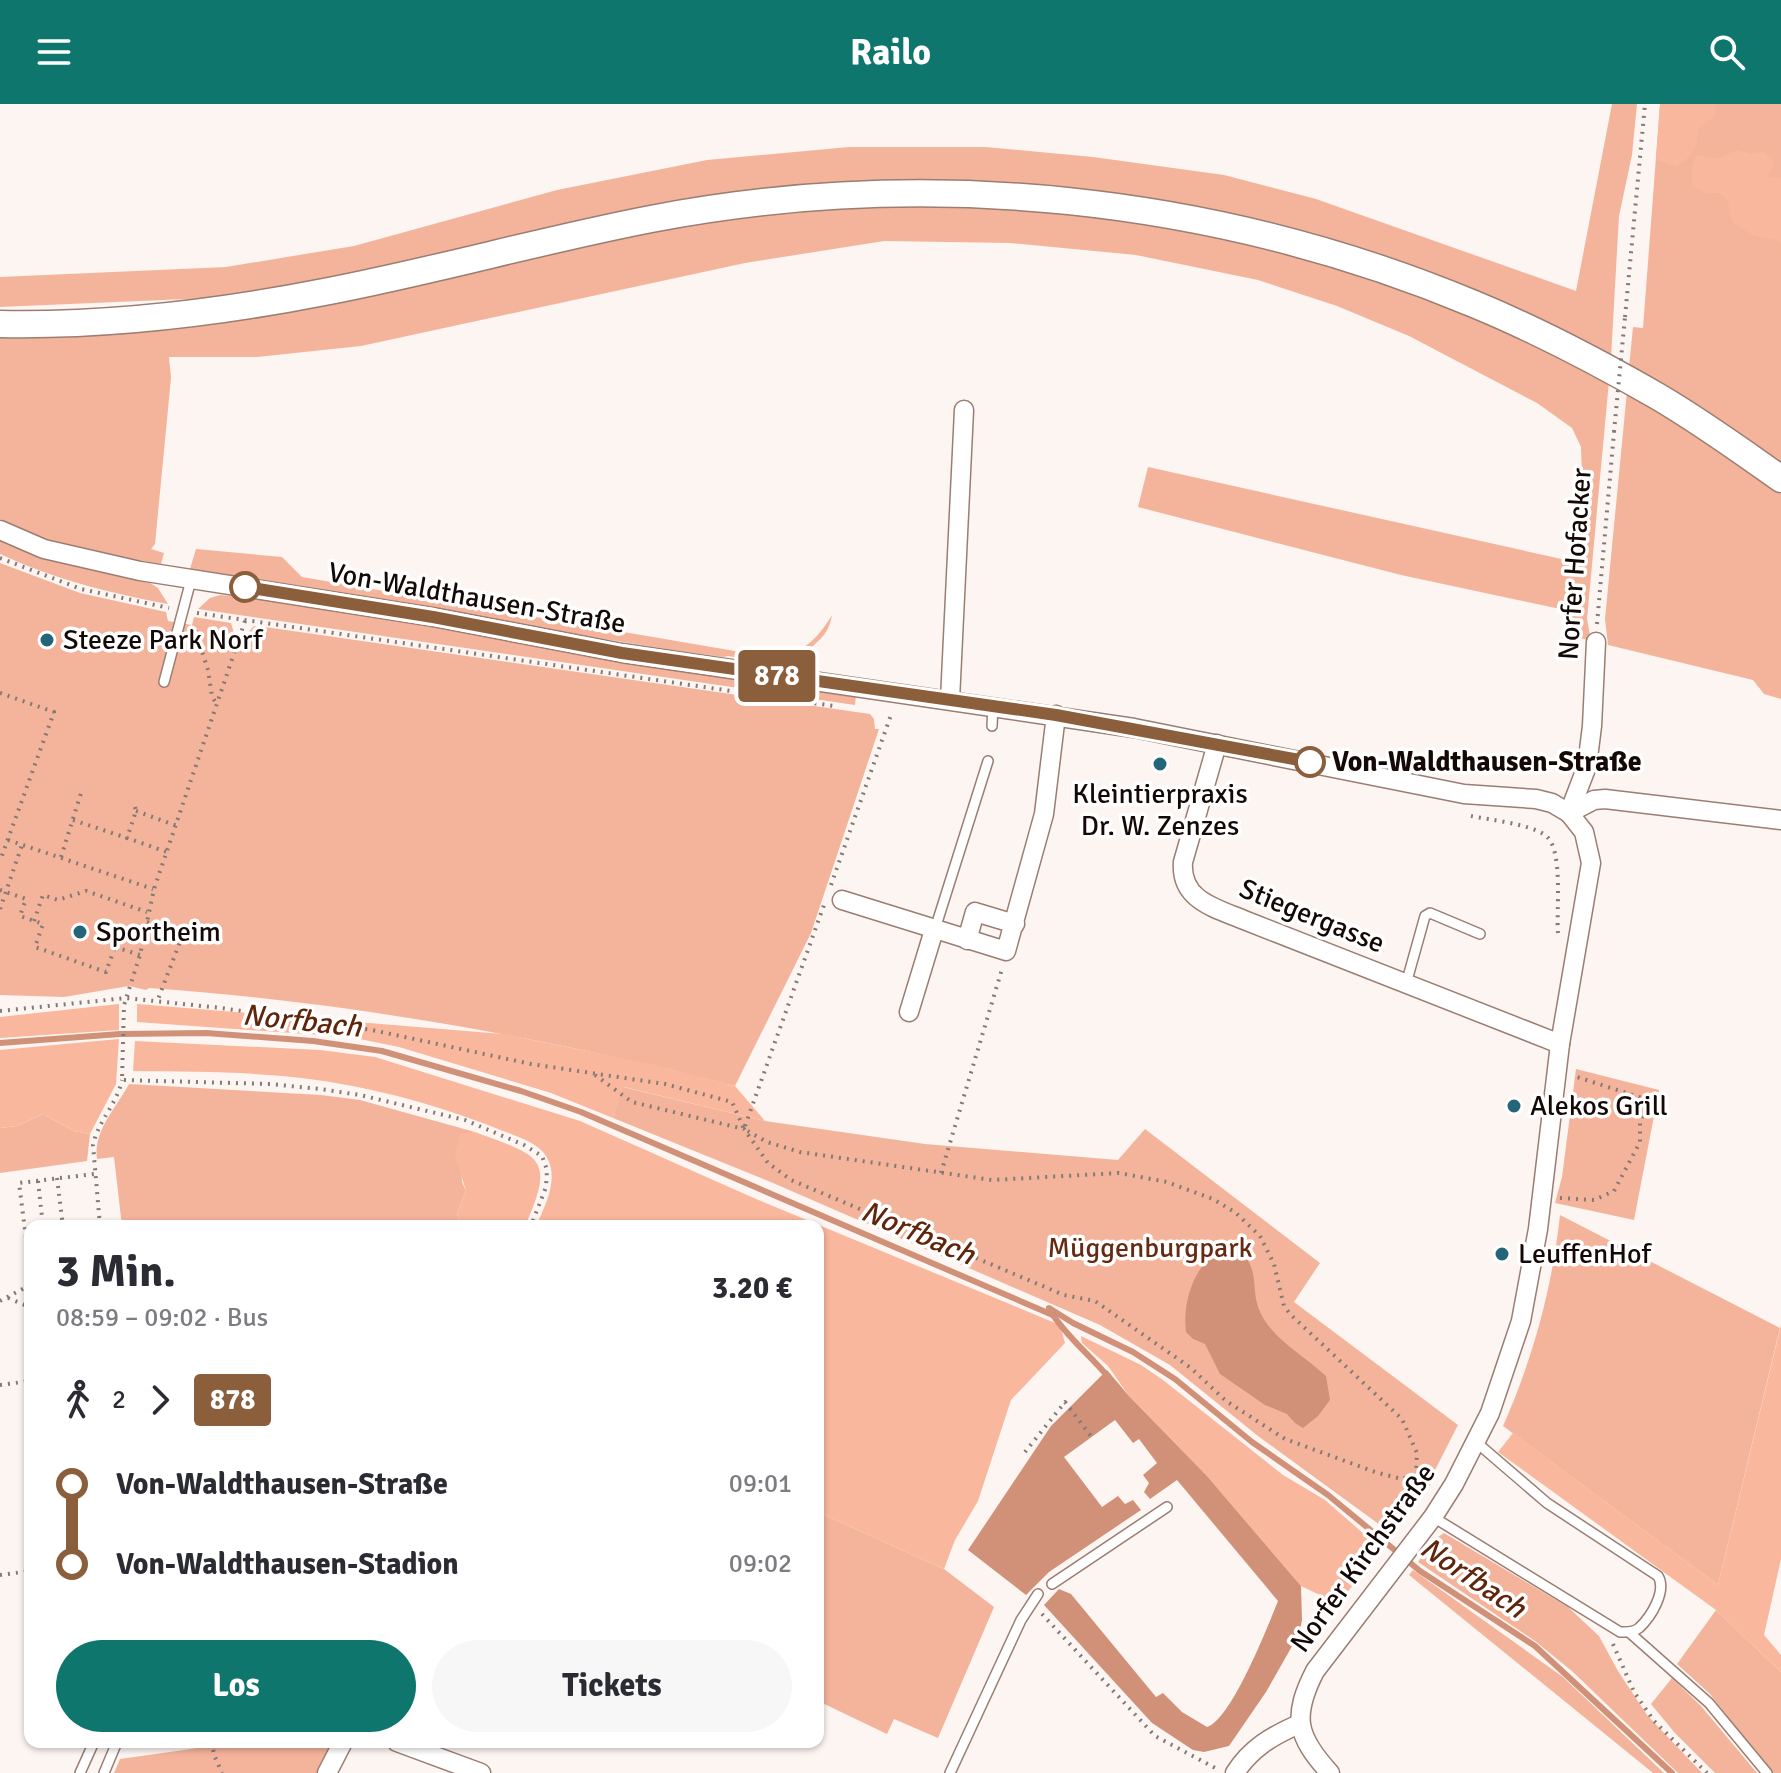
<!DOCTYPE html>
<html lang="de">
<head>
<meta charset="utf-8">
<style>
	:root { --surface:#fff; --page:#f7f7f7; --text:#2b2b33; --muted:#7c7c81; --accent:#0f766e }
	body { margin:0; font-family:Signika,sans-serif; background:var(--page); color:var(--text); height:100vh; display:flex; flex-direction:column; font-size:30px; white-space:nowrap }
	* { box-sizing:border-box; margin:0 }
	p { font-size:26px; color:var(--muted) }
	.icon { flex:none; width:44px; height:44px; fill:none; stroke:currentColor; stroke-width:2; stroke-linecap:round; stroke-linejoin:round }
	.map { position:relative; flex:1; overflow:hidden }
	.panel { position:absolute; left:24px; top:1116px; width:800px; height:528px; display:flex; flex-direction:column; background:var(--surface); border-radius:16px; box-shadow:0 2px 6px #0004 }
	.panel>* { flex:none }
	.badge { padding:0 16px; border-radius:6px; font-size:28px; line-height:52px }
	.map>.badge { position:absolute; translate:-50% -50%; box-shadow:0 0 0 4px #fff }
	.legs { display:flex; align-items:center; gap:12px; height:88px; padding:0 32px; font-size:26px }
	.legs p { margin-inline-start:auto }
	.head { display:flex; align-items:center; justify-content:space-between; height:136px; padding:0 32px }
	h1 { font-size:44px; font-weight:700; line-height:60px }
	.button { display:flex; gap:16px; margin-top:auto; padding:16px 32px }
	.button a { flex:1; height:92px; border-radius:48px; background:var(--accent); color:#fff; font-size:32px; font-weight:700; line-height:92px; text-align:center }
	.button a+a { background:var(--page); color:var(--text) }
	ul { padding:0 32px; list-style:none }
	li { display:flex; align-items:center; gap:28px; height:80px; font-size:30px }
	li i { display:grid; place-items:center; width:12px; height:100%; margin:0 10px; background:currentColor }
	li i::after { content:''; width:20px; height:20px; margin:-10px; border:6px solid; border-radius:50%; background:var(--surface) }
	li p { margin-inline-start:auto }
	li:first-child i { background:linear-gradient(#0000 50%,currentColor 0) }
	li:last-child i { background:linear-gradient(currentColor 50%,#0000 0) }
	header { display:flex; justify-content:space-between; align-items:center; height:104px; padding:0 32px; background:var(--accent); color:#fff; font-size:36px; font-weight:700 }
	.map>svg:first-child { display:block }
</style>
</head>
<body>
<header><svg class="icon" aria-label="menu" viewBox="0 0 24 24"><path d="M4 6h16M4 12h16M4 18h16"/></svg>Railo<svg class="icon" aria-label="search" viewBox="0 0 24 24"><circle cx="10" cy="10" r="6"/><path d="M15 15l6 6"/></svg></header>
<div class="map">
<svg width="1781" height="1669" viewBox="0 0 1781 1669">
	<rect width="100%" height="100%" fill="#fcf5f2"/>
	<g fill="#f4b49b">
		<path d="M 1612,0 L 1637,0 L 1632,51 L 1619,112 L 1611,254 L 1413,164 L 938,78 L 302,182 L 210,194 L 0,203 L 0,173 L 226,163 L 354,142 L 557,86 L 707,56 L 849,43 L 985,43 L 1093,53 L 1224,71 L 1316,95 L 1576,187 Z"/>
		<path d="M 1660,0 L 1781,0 L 1781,363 L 1629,264 L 1633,223 L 1643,224 Z"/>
		<path d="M 997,101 L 1167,120 L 1362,168 L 1514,228 L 1609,277 L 1587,515 L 1591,537 L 1570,531 L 1565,506 L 1401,471 L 1138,403 L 1148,363 L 1575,458 L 1583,401 L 1581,343 L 1572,324 L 1537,299 L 1409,232 L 1337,202 L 1258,176 L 1136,151 L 1010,139 L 884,137 L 745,159 L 361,242 L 257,253 L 169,253 L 171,274 L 155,440 L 151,445 L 164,449 L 161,460 C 106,451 50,442 0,415 L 0,234 L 79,233 L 178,225 L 248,213 L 649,126 L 803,104 Z"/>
		<path d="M 1627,287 L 1725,349 L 1781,390 L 1781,595 L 1764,590 L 1753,576 L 1608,541 L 1605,515 Z"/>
		<path d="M 0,435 L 70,461 L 150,479 L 158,484 L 168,500 C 109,489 54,475 0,450 Z"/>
		<path d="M 196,445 L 282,453 L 302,473 L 781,555 C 806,545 818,534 832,511 C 829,527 824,532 813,542 C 805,549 799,558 789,562 C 772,567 743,554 728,552 L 723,553 C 545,528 368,492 190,465 Z"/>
		<path d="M 0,459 L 80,489 L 166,508 L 168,517 L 192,521 L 194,513 L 231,519 L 234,529 L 246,531 L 254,522 L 265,523 L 870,610 L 874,615 L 875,625 L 879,625 L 811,829 L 735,982 C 544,933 347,898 149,884 L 146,886 L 129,882 L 64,893 L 0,891 Z"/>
		<path d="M 220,491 L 256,494 L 402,516 L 574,550 L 856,592 L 855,601 L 198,505 L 210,494 Z"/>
		<path d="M 1576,965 L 1659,986 L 1634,1116 L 1555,1099 L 1562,1073 Z"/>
		<path d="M 129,980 L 321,991 L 360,996 L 475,1028 L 460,1032 L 462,1078 L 466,1087 L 457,1109 L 460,1122 L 122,1122 L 114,1053 L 97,1055 C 93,1027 116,1004 129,980 Z"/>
		<path d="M 623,983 L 765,1017 L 925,1040 L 1118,1056 L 1145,1025 L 1320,1159 L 1294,1198 L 1458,1321 L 1431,1374 L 1391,1429 L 1258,1332 L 1170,1261 L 1100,1221 L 773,1079 L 613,1014 Z"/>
		<path d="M 43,1010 L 74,1027 L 90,1030 L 87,1057 L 0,1069 L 0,1024 L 17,1022 Z"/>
		<path d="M 1560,1111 L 1780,1224 L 1718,1481 L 1503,1322 C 1533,1254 1552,1185 1560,1111 Z"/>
		<path d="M 818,1408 L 944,1465 L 994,1503 L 938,1634 L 894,1615 L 887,1630 L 818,1597 Z"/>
		<path d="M 1444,1429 L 1568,1503 L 1599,1532 L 1618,1567 L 1647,1611 L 1702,1669 L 1678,1669 L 1573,1568 L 1535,1537 L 1418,1458 L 1435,1435 Z"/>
		<path d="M 1413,1466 L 1563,1573 L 1664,1669 L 1653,1669 L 1409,1471 Z"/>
		<path d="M 1716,1506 L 1781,1568 L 1781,1669 L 1771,1669 L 1710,1590 L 1677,1560 Z"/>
		<path d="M 1672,1574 L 1701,1602 L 1757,1669 L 1715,1669 L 1674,1628 L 1651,1600 Z"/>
		<path d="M 240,1638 L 334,1638 L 319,1669 L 114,1669 L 120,1655 Z"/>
	</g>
	<g fill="#f9b79d">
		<path d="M 1660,0 L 1715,0 L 1716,11 L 1698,25 C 1700,42 1690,55 1676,62 L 1656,56 Z"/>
		<path d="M 1738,46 L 1751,50 L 1764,48 L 1776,58 L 1768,73 L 1781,74 L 1781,140 L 1777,136 L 1754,132 L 1732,118 L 1728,97 L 1720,89 L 1708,89 L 1692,83 L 1692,63 L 1696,51 L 1715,55 Z"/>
		<path d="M 119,900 L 119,926 L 0,934 L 0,913 Z"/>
		<path d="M 137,900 L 503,930 L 656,961 L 735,982 L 765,1017 L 624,983 L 613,1014 L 551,989 L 399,943 L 350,933 L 137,918 Z"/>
		<path d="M 119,935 L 116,980 L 90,1030 L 74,1027 L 43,1010 L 17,1022 L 0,1024 L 0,946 Z"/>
		<path d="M 135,937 L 320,946 L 375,953 L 580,1017 L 756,1095 L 1060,1221 L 1065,1239 L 1011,1296 L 978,1397 L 955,1436 L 944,1465 L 818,1408 L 818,1122 L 536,1122 C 545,1102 560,1074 546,1052 C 537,1037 509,1030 493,1023 C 421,995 345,976 268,971 C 223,967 178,968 133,967 Z"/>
		<path d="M 475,1028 C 538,1052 557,1051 525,1122 L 460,1122 L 457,1109 L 466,1087 L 455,1051 L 460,1031 Z"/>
		<path d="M 1781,1221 L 1781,1455 L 1764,1531 L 1781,1551 L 1781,1568 L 1716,1506 L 1498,1348 L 1513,1329 L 1718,1481 Z"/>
		<path d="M 1081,1232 L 1141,1261 L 1163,1276 L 1283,1371 L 1325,1396 L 1380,1444 L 1339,1500 L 1301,1482 L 1207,1372 L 1129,1292 L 1108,1262 L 1082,1239 Z"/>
	</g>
	<g fill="#d09178">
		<path d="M 1223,1145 L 1239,1145 C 1262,1168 1249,1186 1261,1210 C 1274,1236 1305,1252 1326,1272 L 1330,1296 L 1318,1312 L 1303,1324 L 1295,1319 L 1287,1310 L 1265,1301 L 1220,1270 L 1205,1240 L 1193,1235 L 1186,1228 C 1182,1197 1195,1158 1223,1145 Z"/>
		<path d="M 1107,1266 L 1129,1292 L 1207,1372 L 1301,1482 L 1302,1516 L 1299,1530 L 1266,1588 L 1229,1642 L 1204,1648 L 1193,1646 L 1152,1619 L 1044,1501 L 1059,1485 L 1071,1490 L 1156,1593 L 1163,1589 L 1182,1608 L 1207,1623 C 1231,1616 1268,1522 1278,1497 L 1177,1376 L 1150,1395 L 1144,1388 L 1149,1379 L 1143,1371 L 1157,1359 L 1139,1335 L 1133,1339 L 1115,1316 L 1064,1353 L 1102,1403 L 1118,1392 L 1125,1400 L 1133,1396 L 1141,1406 L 1049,1468 L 1026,1491 L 968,1446 L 1051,1322 Z"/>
	</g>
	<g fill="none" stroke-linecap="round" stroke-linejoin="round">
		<g stroke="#d09178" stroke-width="6">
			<path d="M 0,939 L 120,930 L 206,929 L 313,937 L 382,947 L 521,987 L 581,1008 L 1055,1212 L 1049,1204 L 1073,1219 L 1133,1248 L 1175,1275 L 1252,1338 L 1328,1391 L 1420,1467 L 1535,1542 L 1672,1669"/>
			<path d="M 1053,1211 C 1069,1235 1091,1252 1109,1274"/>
		</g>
		<defs>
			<g id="service">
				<path d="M 164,578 L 191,476"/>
				<path d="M 992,622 L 993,602"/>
				<path d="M 935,825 L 988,657"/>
				<path d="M 1406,880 L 1425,812 L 1430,809 L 1480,830"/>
				<path d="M 1433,1413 L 1620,1528 C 1626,1528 1633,1529 1639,1524 C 1651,1513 1667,1487 1658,1472 L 1547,1399 L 1476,1338"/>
				<path d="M 1052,1480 L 1167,1403"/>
				<path d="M 1630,1529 L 1709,1599 L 1767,1669"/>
				<path d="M 80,1669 L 94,1638"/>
				<path d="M 104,1669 L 117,1638"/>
				<path d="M 950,1669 L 1021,1516 L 1038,1490"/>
			</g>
			<g id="minor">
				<path d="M 0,426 L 44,445 L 140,467 L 433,513 L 622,549 L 1134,624 L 1464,690 L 1536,695 L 1552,699 L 1569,709 L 1584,728 L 1591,759 L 1560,940 L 1538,1125 L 1521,1217 L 1490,1309 L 1454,1380 L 1433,1413 L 1315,1567 C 1292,1612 1296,1632 1330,1669"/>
				<path d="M 950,596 L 964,306"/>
				<path d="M 1217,640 L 1183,758 C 1180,796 1215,804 1244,816 L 1560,940"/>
				<path d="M 1569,709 L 1594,696 L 1605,695 L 1781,716"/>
				<path d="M 1569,709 L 1587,662 L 1592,622 L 1596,538"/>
				<path d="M 842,796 L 1006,847 L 1044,710 L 1056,611"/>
				<path d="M 967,836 L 975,808 L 1015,820"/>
				<path d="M 909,908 L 934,826"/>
				<path d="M 397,1638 L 481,1669"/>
				<path d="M 327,1669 L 343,1638"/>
				<path d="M 1235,1669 C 1251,1644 1272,1632 1299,1620"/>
			</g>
			<path id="secondary" d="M 0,220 C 109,222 217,209 324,188 C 434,167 542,136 651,115 C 927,62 1215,92 1474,200 C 1537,226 1598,258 1657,292 C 1700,317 1740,346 1781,375"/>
		</defs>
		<use href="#service" stroke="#9b7d71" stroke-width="12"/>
		<use href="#minor" stroke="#9b7d71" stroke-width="21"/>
		<use href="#secondary" stroke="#9b7d71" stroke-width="29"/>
		<g stroke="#837a77" stroke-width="4" stroke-dasharray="2 6" stroke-linecap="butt">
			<path d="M 1625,213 L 1645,0"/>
			<path d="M 0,454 L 81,485 L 169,504"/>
			<path d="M 197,509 L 834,602"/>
			<path d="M 245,517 L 154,785 L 140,851 L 124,901 L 122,976 L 270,980 L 320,985 L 360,991 L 465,1016 L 524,1041 L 542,1052 L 547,1066 L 546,1083 L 531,1122"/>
			<path d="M 1597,520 L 1614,328"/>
			<path d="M 195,526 L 208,566 L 212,592 L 217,601"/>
			<path d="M 0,589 L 54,608 L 0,757"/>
			<path d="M 135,703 L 136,707 L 127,734 L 167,748"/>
			<path d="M 136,707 L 177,722"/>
			<path d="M 1471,712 C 1491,716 1529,720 1545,731 C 1564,744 1556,806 1558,829"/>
			<path d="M 73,716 L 127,734"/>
			<path d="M 8,736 L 153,785"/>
			<path d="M 61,753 L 82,686"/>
			<path d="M 831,781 L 892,608"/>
			<path d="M 0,786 L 26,795 L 20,812 L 43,820 L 35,843 L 106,868 L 115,843"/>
			<path d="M 0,805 L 22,741"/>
			<path d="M 34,817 L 43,791 L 58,796 L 86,787 L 147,808"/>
			<path d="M 147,818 L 183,830 L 157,898"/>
			<path d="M 115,843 L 140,851"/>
			<path d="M 0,907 L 126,894 L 221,904 L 372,926 L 531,960 L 665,980 L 732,998 L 744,1025 L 767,1038 L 800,1048 L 992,1076 L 1119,1069 L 1167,1078 L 1213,1095 L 1236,1109 L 1260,1132 L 1274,1160 L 1284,1202 L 1291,1211 L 1402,1315 L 1417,1349 L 1416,1370 L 1430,1383"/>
			<path d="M 595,971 L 632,998 L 744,1025 L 768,1059 L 791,1076 L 1064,1191 L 1095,1197 L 1191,1264 L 1226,1297 L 1285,1335 L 1375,1368 L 1402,1375 L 1416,1370"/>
			<path d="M 745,1022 L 824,801"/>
			<path d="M 941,1069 L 1002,865"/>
			<path d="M 57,1074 L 63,1122"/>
			<path d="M 38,1077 L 43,1122"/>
			<path d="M 1560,1094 L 1594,1096 L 1614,1087 L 1640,1038 L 1640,1017 L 1647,1003 L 1642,994 L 1574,972"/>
			<path d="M 100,1122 L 93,1041 C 98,1017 117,1000 122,976"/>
			<path d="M 30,1165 L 19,1079 L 94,1070"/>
			<path d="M 8,1194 L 30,1203"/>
			<path d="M 0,1197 L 30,1181"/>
			<path d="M 0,1281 L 30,1277"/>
			<path d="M 1025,1348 L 1065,1298 L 1094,1336"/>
			<path d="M 0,1471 L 30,1467"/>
			<path d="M 1042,1510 L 1155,1632 L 1219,1666"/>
			<path d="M 1613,1540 L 1634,1588 L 1654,1617 L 1707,1669"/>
			<path d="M 212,1638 L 214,1651 L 222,1669"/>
		</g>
		<use href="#service" stroke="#fff" stroke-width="9"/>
		<use href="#minor" stroke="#fff" stroke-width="18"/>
		<use href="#secondary" stroke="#fff" stroke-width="26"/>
		<path stroke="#837a77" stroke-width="4" stroke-dasharray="2 6" stroke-linecap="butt" d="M 1614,328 L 1625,213"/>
	</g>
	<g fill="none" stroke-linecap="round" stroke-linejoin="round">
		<defs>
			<path id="line-1" d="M 245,483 L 433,513 L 622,549 L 1056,611 L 1310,658"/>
		</defs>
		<use href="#line-1" stroke="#fff" stroke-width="18"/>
		<use href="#line-1" stroke="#8b5e3c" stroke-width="12"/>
	</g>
	<g fill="#fff" stroke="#8b5e3c" stroke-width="4">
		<circle cx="245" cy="483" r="14"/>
		<circle cx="1310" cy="658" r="14"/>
	</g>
	<g fill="#25657a" stroke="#fff" stroke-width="3">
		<circle cx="47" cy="536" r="8"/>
		<circle cx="1160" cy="660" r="8"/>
		<circle cx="80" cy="828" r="8"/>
		<circle cx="1514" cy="1002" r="8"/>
		<circle cx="1502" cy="1150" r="8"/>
	</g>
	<g text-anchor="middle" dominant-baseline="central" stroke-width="7" stroke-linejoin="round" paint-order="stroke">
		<g font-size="28" fill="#140906" stroke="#fff">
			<text transform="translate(1575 460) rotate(-86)">Norfer Hofacker</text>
			<text transform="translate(477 494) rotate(10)">Von-Waldthausen-Straße</text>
			<text transform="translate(1312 812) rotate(22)">Stiegergasse</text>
			<text transform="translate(1363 1454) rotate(-54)">Norfer Kirchstraße</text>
		</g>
		<g font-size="28" fill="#140906" stroke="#fff" text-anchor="start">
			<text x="63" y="536">Steeze Park Norf</text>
			<text x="1160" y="690" text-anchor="middle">Kleintierpraxis<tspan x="1160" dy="32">Dr. W. Zenzes</tspan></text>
			<text x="96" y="828">Sportheim</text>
			<text x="1530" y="1002">Alekos Grill</text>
			<text x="1518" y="1150">LeuffenHof</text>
		</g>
		<g font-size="28" font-weight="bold" fill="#140906" stroke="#fff" text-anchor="start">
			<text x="1332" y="658">Von-Waldthausen-Straße</text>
		</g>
		<g font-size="28" fill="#652a11" stroke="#fff">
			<text x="1150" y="1144">Müggenburgpark</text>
		</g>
		<g font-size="30" font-style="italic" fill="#5f260c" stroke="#fff">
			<text transform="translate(302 917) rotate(6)">Norfbach</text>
			<text transform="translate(918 1129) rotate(23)">Norfbach</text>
			<text transform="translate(1473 1474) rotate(34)">Norfbach</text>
		</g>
	</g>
</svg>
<b class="badge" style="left:777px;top:572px;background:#8b5e3c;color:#fff">878</b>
<section class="panel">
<div class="head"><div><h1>3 Min.</h1><p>08:59 – 09:02 · Bus</p></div><b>3.20 €</b></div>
<div class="legs"><svg class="icon" aria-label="walk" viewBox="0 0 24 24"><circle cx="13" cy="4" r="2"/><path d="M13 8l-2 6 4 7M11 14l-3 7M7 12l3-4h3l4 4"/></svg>2<svg class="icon" aria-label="forward" viewBox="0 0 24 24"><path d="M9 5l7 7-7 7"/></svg><b class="badge" style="background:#8b5e3c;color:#fff">878</b></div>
<ul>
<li><i style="color:#8b5e3c"></i><b>Von-Waldthausen-Straße</b><p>09:01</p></li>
<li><i style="color:#8b5e3c"></i><b>Von-Waldthausen-Stadion</b><p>09:02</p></li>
</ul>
<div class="button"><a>Los</a><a>Tickets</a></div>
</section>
</div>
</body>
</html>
